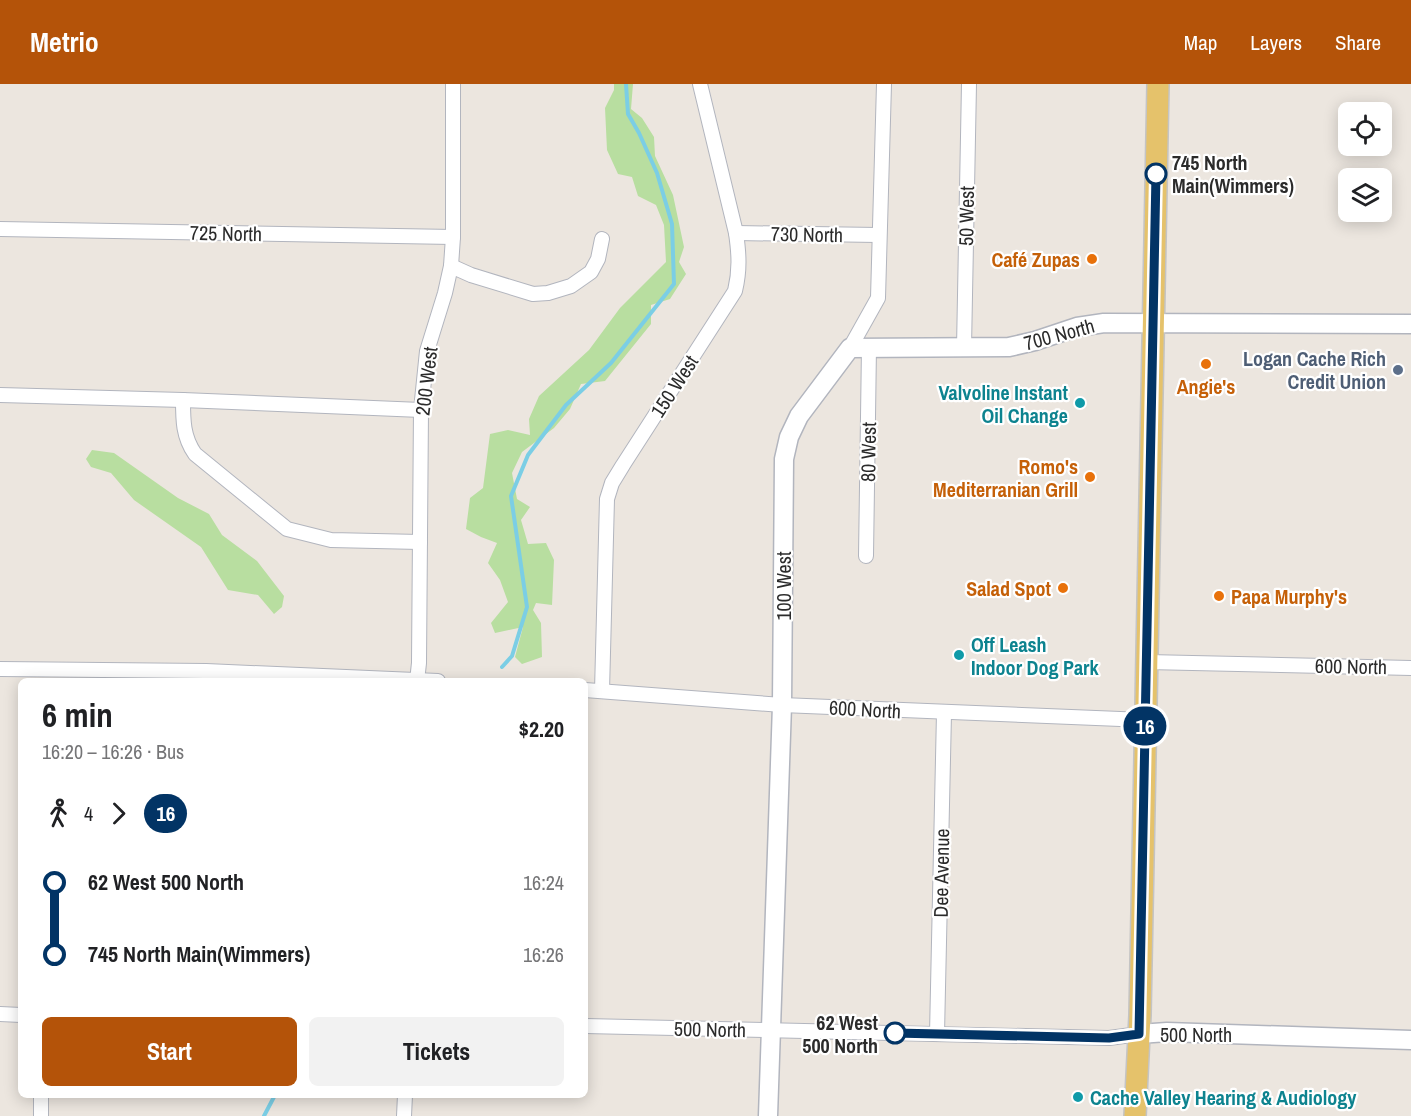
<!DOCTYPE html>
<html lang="en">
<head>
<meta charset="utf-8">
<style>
	:root { --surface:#fff; --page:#f2f2f2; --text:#202124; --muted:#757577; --accent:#b45309 }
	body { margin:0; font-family:"Archivo Narrow",sans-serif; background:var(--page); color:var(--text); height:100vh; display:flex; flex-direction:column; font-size:22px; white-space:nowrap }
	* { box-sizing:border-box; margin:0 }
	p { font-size:20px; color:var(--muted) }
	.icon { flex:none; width:33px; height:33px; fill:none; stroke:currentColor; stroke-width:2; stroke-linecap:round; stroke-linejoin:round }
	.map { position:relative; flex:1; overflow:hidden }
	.details { position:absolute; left:18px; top:594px; width:570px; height:420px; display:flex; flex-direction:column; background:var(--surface); border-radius:9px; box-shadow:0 3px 15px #0003 }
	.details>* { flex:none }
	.badge { padding:0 12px; border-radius:20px; font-size:21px; line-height:39px }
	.buttons { position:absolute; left:1338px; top:18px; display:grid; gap:12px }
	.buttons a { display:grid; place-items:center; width:54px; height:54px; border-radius:9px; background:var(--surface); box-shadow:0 3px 15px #0003; font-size:30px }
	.map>.badge { position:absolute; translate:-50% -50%; box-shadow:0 0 0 3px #fff }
	.legs { display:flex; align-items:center; gap:9px; height:66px; padding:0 24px; font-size:20px }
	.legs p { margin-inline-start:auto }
	.summary { display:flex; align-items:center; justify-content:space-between; height:102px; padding:0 24px }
	h1 { font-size:33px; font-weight:700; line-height:45px }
	.primary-button { display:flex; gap:12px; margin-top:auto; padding:12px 24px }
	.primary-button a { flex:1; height:69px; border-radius:9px; background:var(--accent); color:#fff; font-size:24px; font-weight:700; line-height:69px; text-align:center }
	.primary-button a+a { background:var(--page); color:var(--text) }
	ul { padding:0 24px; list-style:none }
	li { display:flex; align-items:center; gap:21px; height:72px; font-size:22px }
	li i { display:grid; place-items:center; width:9px; height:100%; margin:0 8px; background:currentColor }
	li i::after { content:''; width:15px; height:15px; margin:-8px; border:4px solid; border-radius:50%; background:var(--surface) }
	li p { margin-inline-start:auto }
	li:first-child i { background:linear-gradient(#0000 50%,currentColor 0) }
	li:last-child i { background:linear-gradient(currentColor 50%,#0000 0) }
	header { display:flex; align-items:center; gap:36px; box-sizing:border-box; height:84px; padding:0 30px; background:var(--accent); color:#fff }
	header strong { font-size:28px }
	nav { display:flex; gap:33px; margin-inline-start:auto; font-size:21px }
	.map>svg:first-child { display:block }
</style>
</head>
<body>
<header>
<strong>Metrio</strong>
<nav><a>Map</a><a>Layers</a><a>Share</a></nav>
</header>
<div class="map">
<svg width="1411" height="1032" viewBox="0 0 1411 1032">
	<rect width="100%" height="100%" fill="#ece6df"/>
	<g fill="#b8dea0">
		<path d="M 614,0 L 633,0 L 631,25 L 642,34 L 654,53 L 655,72 L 673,111 L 684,163 L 679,178 L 686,190 L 670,215 L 651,221 L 651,240 L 605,297 L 581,300 L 570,325 L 554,344 L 522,368 L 512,389 L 517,415 L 530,423 L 521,436 L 528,460 L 546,459 L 554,476 L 552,521 L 536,519 L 533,526 L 541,539 L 542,573 L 522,580 L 515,573 L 523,543 L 495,549 L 491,539 L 508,518 L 500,496 L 488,479 L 497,459 L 481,453 L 466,445 L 470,414 L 483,404 L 490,350 L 508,346 L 530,351 L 529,335 L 539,312 L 589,266 L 620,224 L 666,178 L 664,141 L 656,121 L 638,112 L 632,93 L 618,90 L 607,66 L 605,24 L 614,6 Z"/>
		<path d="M 92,366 L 114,369 L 178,414 L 209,430 L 222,451 L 257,477 L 284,512 L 282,523 L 274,530 L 258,511 L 228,506 L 201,463 L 134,416 L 111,389 L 91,383 L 86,375 Z"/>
	</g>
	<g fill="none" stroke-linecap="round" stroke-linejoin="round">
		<g stroke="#7bcee5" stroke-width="4">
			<path d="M 502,583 L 512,572 L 527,523 L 511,412 L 528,371 L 566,321 L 611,279 L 674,200 L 672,140 L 657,89 L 639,49 L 628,30 L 626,0"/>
			<path d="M 264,1032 L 275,1011"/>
		</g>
		<defs>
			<g id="street">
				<path d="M 0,145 L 453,153"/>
				<path d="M 736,149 L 878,151"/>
				<path d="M 451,182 L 471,191 L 533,210 L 548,209 L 571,202 L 591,188 L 598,175 L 602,155"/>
				<path d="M 850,264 L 878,214 L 884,0"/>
				<path d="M 964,264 L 969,0"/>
				<path d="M 0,311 L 183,316 L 421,326"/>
				<path d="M 183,316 C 183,336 183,353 195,370 L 287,445 L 331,456 L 420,458"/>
				<path d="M 866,472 L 869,263"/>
				<path d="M 1147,578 L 1411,584"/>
				<path d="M 0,585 L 206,587 L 438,597"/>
				<path d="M 417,597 L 419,579 L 421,326 L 427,267 L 445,209 L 451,182 L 453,153 L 453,0"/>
				<path d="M 585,606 L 782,621 L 1145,636"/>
				<path d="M 602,607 L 607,415 L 612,399 L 623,381 L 735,207 C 740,186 739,170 736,149 L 700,0"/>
				<path d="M 0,930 L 21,931"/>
				<path d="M 585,942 L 1109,954 L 1139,950"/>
				<path d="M 937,950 L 944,629"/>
				<path d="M 41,1032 L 41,1011"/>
				<path d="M 404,1032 L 405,1011"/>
			</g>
			<g id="secondary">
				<path d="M 1139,950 L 1167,948 L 1411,956"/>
				<path d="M 768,1032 L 782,621 L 784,375 L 789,353 L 799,332 L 850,264 L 1009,263 L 1035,257 L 1077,243 L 1104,239 L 1411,240"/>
			</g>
			<path id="primary" d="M 1135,1032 L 1140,931 L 1158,0"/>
		</defs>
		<use href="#street" stroke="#b2b5be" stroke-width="16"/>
		<use href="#secondary" stroke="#b2b5be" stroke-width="21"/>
		<use href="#primary" stroke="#c4c4c4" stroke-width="24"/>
		<use href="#street" stroke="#fff" stroke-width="14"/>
		<use href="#secondary" stroke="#fff" stroke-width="18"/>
		<use href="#primary" stroke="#e5c26b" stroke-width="21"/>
	</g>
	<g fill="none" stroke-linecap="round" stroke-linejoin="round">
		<defs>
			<path id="line-1" d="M 895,949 L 1109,954 L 1139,950 L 1156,90"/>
		</defs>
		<use href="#line-1" stroke="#fff" stroke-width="14"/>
		<use href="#line-1" stroke="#023465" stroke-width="9"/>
	</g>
	<g fill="#fff" stroke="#023465" stroke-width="3">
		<circle cx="1156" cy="90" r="10"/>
		<circle cx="895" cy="949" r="10"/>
	</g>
	<g fill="#e8710a" stroke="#fff" stroke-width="2">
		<circle cx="1092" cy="175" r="6"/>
		<circle cx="1206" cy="280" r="6"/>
		<circle cx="1090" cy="393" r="6"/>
		<circle cx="1063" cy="504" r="6"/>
		<circle cx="1219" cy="512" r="6"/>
	</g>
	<circle fill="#5c6f8a" stroke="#fff" stroke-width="2" cx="1398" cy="286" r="6"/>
	<g fill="#0f9aa8" stroke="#fff" stroke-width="2">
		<circle cx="1080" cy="319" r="6"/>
		<circle cx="959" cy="571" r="6"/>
		<circle cx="1078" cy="1013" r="6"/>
	</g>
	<g text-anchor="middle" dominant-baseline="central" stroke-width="4.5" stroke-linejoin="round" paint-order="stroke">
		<g font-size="20" font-weight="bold" fill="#2b2b2b" stroke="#fff" text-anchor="start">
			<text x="1172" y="78">745 North<tspan x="1172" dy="23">Main(Wimmers)</tspan></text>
			<text x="878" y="938" text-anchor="end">62 West<tspan x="878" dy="23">500 North</tspan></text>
		</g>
		<g font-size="20" fill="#2b2b2b" stroke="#fff">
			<text transform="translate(966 132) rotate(-89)">50 West</text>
			<text transform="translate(226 149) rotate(1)">725 North</text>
			<text transform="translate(807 150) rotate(1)">730 North</text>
			<text transform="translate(1059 250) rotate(-15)">700 North</text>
			<text transform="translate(426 297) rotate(-83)">200 West</text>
			<text transform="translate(674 302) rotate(-57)">150 West</text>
			<text transform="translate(868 368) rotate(-89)">80 West</text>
			<text transform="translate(783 502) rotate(-90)">100 West</text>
			<text transform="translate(1351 582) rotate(1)">600 North</text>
			<text transform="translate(865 625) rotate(3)">600 North</text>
			<text transform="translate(941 789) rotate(-89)">Dee Avenue</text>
			<text transform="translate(710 945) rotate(1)">500 North</text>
			<text x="1196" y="950">500 North</text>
		</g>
		<g font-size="20" font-weight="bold" fill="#c56008" stroke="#fff" text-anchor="end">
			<text x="1080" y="175">Café Zupas</text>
			<text x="1206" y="302" text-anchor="middle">Angie's</text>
			<text x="1078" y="382">Romo's<tspan x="1078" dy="23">Mediterranian Grill</tspan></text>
			<text x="1051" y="504">Salad Spot</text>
			<text x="1231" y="512" text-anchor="start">Papa Murphy's</text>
		</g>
		<g font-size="20" font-weight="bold" fill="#4e5e75" stroke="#fff" text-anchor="end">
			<text x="1386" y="274">Logan Cache Rich<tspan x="1386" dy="23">Credit Union</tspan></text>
		</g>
		<g font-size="20" font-weight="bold" fill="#0d838f" stroke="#fff" text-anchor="start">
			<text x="1068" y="308" text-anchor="end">Valvoline Instant<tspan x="1068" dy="23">Oil Change</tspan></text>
			<text x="971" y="560">Off Leash<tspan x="971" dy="23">Indoor Dog Park</tspan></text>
			<text x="1090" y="1013">Cache Valley Hearing &amp; Audiology</text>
		</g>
	</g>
</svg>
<div class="buttons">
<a><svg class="icon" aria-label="locate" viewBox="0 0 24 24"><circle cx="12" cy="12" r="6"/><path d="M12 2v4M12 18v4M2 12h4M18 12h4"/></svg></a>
<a><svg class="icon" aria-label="layers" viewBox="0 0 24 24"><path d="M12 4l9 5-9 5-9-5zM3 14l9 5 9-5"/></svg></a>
</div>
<b class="badge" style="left:1145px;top:642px;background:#023465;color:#fff">16</b>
<section class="details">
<div class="summary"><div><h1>6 min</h1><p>16:20 – 16:26 · Bus</p></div><b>$2.20</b></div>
<div class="legs"><svg class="icon" aria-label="walk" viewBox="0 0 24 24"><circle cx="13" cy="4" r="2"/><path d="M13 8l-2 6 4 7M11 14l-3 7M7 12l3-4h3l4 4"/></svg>4<svg class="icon" aria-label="forward" viewBox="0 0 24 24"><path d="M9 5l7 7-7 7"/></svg><b class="badge" style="background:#023465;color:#fff">16</b></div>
<ul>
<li><i style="color:#023465"></i><b>62 West 500 North</b><p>16:24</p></li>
<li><i style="color:#023465"></i><b>745 North Main(Wimmers)</b><p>16:26</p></li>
</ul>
<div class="primary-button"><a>Start</a><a>Tickets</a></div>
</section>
</div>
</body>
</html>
